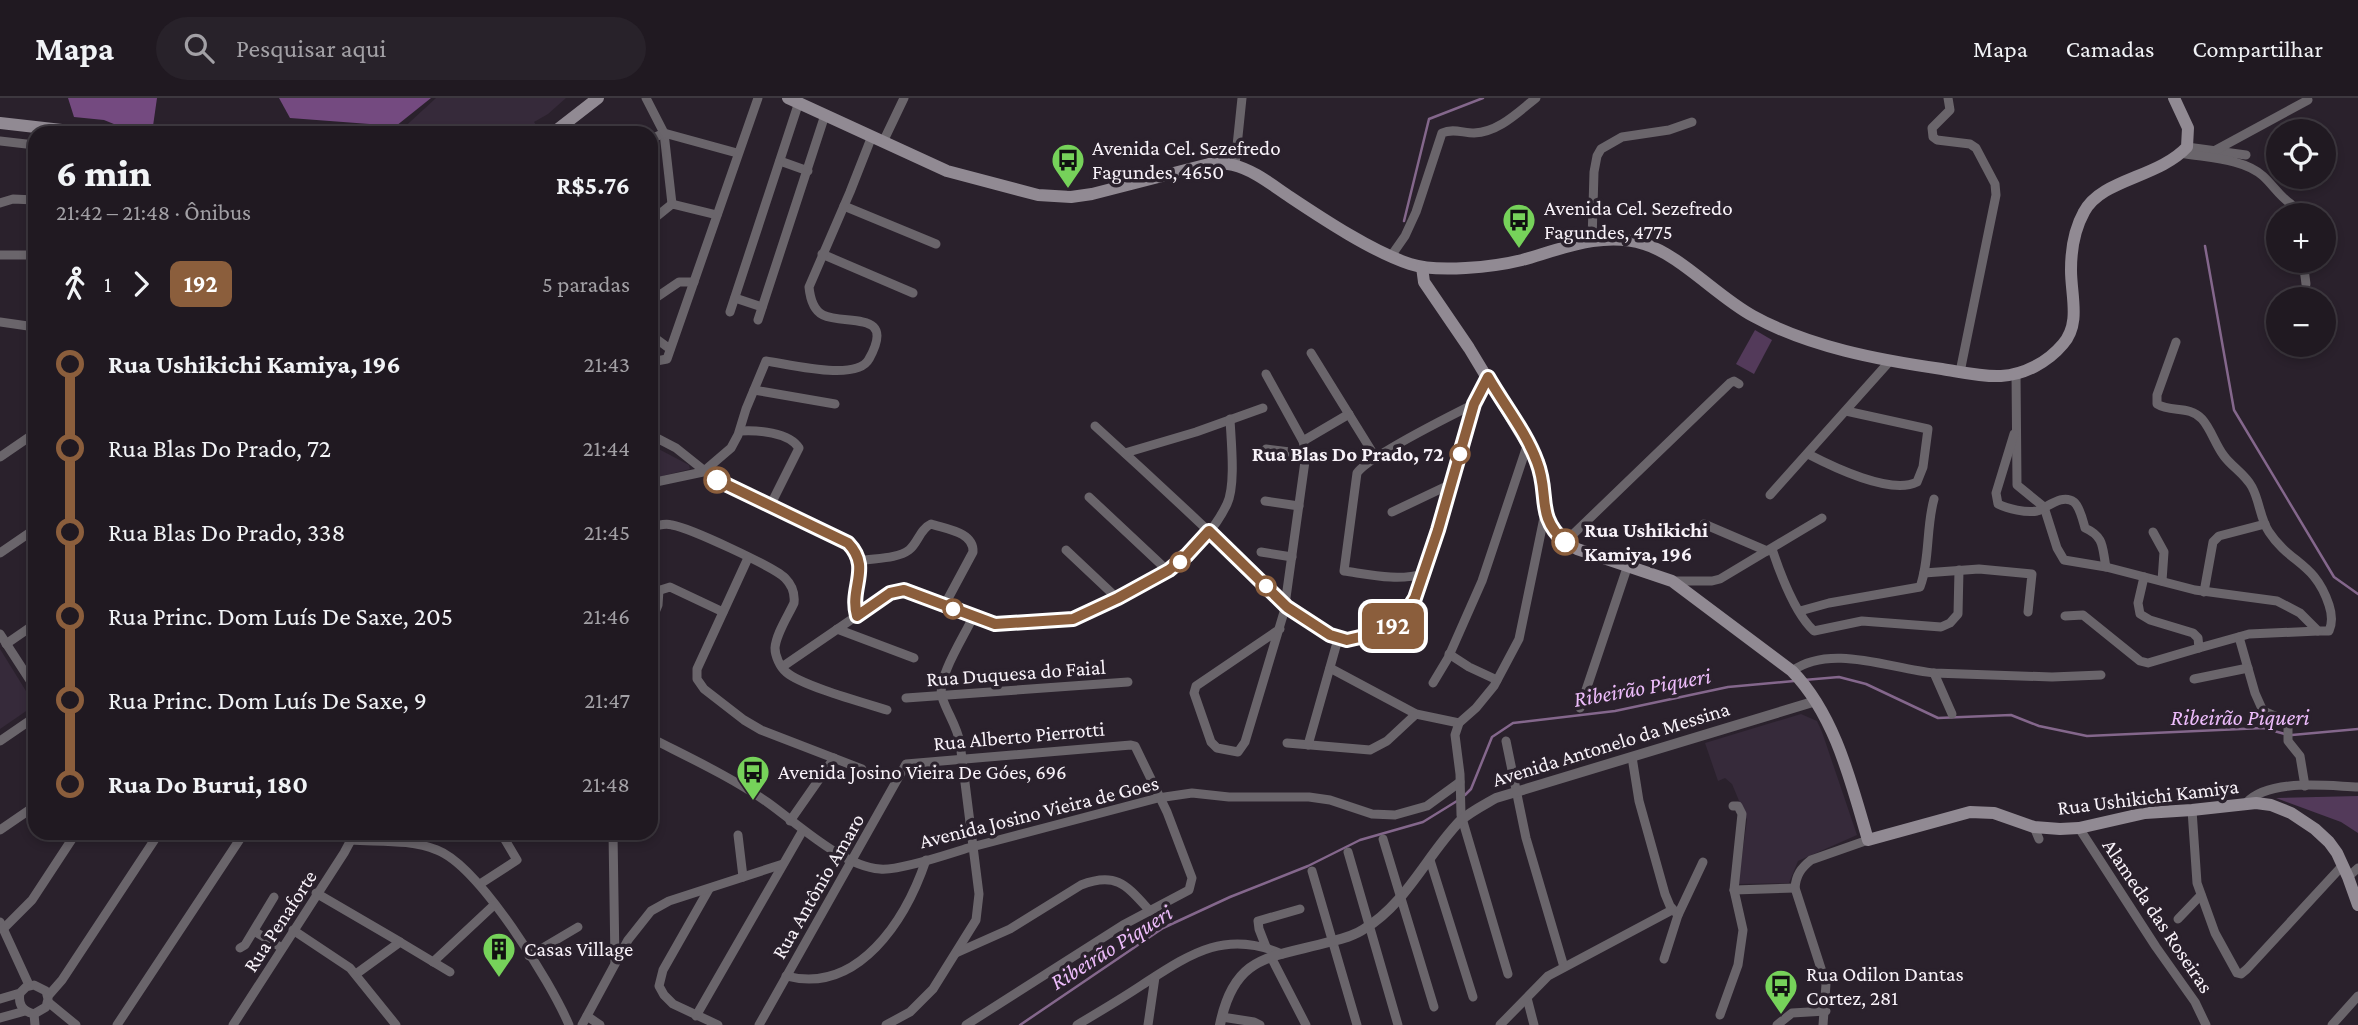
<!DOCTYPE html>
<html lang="pt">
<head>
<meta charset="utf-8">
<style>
	:root { --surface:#201921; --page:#28222a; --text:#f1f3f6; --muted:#a2a0a5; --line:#3d383f }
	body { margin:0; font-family:"Crimson Pro",serif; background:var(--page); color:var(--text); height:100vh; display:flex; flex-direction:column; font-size:26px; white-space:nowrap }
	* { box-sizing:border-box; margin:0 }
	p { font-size:23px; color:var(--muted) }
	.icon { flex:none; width:38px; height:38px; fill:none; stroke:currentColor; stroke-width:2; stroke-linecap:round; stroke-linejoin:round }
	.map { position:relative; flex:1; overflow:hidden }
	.panel { position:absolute; left:28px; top:28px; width:630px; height:714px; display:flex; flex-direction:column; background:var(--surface); border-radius:21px; box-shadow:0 4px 10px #0003,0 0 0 2px var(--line) }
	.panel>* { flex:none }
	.badge { padding:0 14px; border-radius:10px; font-size:24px; line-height:46px }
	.buttons { position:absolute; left:2266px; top:21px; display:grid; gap:14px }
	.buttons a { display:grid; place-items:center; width:70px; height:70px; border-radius:50%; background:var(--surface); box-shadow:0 4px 10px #0003,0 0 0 2px var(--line); font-size:35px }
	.map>.badge { position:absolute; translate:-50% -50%; box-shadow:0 0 0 4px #fff }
	.legs { display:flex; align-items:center; gap:10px; height:77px; padding:0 28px; font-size:23px }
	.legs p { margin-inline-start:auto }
	.head { display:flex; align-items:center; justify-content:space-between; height:119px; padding:0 28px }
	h1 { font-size:38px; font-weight:800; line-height:52px }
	ul { padding:0 28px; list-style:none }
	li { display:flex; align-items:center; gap:24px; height:84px; font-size:26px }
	li i { display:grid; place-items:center; width:10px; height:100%; margin:0 9px; background:currentColor }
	li i::after { content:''; width:18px; height:18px; margin:-9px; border:5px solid; border-radius:50%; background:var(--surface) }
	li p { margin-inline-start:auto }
	li:first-child i { background:linear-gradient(#0000 50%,currentColor 0) }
	li:last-child i { background:linear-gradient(currentColor 50%,#0000 0) }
	header { display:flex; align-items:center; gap:42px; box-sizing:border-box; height:98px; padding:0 35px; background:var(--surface); border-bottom:2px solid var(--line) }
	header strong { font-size:33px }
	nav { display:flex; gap:38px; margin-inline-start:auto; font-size:24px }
	.search { width:490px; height:63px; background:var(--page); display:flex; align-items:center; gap:18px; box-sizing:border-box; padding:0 24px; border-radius:38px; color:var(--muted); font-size:26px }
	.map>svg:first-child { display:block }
</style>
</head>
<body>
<header>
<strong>Mapa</strong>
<div class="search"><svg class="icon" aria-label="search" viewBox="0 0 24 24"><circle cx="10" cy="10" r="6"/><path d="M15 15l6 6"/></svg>Pesquisar aqui</div>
<nav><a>Mapa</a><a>Camadas</a><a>Compartilhar</a></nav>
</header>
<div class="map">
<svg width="2358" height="927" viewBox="0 0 2358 927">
	<rect width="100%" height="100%" fill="#2a212c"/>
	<g fill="#362a3a">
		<path d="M 436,0 L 566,0 L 548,16 L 534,24 L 542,35 L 398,35 Z"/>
		<path d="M 651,347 L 689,367 L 690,371 L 651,381 Z"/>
		<path d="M 0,551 L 34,606 L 32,609 L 0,631 Z"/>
		<path d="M 1801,616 L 1817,623 L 1822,634 L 1857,737 L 1798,763 L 1789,785 L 1738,786 L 1747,722 L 1732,686 L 1725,680 L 1718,683 L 1705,645 Z"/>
	</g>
	<g fill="#533a5a">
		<path d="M 1755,232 L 1772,242 L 1754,276 L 1736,266 Z"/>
		<path d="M 2358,698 L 2358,735 L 2341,724 L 2276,700 Z"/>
	</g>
	<g fill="#744a80">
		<path d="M 68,0 L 157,0 L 152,35 L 136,35 L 104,22 L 74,19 Z"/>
		<path d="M 279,0 L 431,0 L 396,28 L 290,20 Z"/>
	</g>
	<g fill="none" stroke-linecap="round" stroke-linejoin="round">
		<g stroke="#84678c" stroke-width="2.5">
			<path d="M 1404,123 L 1429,21 L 1483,0"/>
			<path d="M 2205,148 L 2234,312 L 2334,479 L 2358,496"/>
			<path d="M 1804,582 L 1839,579 L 1866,586 L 1938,620 L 2011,617 L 2039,628 L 2087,638 L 2263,630 L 2285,636"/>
			<path d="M 2292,637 L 2358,631"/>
			<path d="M 1465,697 L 1471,691 L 1492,639 L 1513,625 L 1615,613 L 1728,589 L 1794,583"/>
			<path d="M 1020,927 L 1163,830 L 1230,799 L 1308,768 L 1360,742 L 1423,724 L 1457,703"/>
		</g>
		<g stroke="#6a656b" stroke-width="9">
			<path d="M 646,0 L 664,35 L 672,106"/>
			<path d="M 1948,0 L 1950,12 L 1932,30 L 1933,39 L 1937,42 L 1970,46 L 1976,50 L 1995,86 L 1996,97 L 1960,274"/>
			<path d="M 651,41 L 664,35 L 737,55"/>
			<path d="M 0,43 L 35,47"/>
			<path d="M 883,44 L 904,0"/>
			<path d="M 2187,49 L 2246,57"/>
			<path d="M 2214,53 L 2308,2"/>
			<path d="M 2181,55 C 2206,60 2243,60 2263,78 C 2273,87 2279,98 2291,106 L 2292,117"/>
			<path d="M 780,63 L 808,73"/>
			<path d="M 1235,67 L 1242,0"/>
			<path d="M 0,105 L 13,101 L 35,102"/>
			<path d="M 844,108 L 936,146"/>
			<path d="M 651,123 L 672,106 L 717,117"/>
			<path d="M 1592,143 L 1594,74 L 1597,58 L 1601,51 L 1622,39 L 1669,32 L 1692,24"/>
			<path d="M 822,156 L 913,195"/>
			<path d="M 0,157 L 35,157"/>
			<path d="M 1391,158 L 1405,138 L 1416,114 L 1442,35 C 1453,30 1463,35 1474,35 C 1499,34 1518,14 1536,0"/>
			<path d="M 2303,163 L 2306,186"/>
			<path d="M 735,200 L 762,209"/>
			<path d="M 651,203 L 679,184 L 694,184"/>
			<path d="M 730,214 L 799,4"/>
			<path d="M 758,222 L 825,17"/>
			<path d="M 0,224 L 35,229"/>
			<path d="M 651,237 L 670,251"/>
			<path d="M 1311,255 L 1376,360"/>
			<path d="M 651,264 L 667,261 L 758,0"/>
			<path d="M 2016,275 L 2017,387 L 2044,409 L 2057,450 L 2064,462 L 2106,469 L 2195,492 L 2277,503 L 2300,515 L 2318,533 L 2329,533 C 2333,524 2332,516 2329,507 C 2315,464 2290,466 2269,434 C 2260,421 2260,404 2252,389 C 2245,376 2232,369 2224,358 C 2215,346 2211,331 2202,321 C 2189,307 2171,315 2157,306 L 2157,297 L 2176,244"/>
			<path d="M 1266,276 L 1303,343 L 1306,356 L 1284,514 L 1245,644 L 1238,654 L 1217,650 L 1211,644 L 1194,595 L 1196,588 L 1280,531"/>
			<path d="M 754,292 L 835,306"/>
			<path d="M 1095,328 C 1137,366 1178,404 1219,443 C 1253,476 1292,524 1337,541 C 1361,550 1402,528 1413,505 C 1446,436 1451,346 1488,279"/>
			<path d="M 740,333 C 757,332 789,334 799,350 L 770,408"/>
			<path d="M 2014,336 L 1996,395 L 1998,406 C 2008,411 2026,415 2037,413 C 2047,410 2062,395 2074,404 C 2080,409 2083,423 2085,430 C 2105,439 2102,450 2106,469"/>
			<path d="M 651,337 L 676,350 L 711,378 L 848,445 C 872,470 849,489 857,518"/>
			<path d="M 1303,343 L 1349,316"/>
			<path d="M 1266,351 L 1306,356"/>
			<path d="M 1125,355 L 1196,334 L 1263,310"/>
			<path d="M 1808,356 C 1833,369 1891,397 1917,384 L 1923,369 L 1928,331 L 1846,313"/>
			<path d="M 0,359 L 35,335"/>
			<path d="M 651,385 L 703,374 L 731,350 L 738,337 L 746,311 L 766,263 C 789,266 857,284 869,261 C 897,211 845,228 823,217 C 813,212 810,199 809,189 L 850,94 L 872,38"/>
			<path d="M 1770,397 L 1889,264"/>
			<path d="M 1089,399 L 1168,473"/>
			<path d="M 1265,403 L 1299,408"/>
			<path d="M 1392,414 L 1451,386"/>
			<path d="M 1704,426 L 1767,453"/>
			<path d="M 651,430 C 658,427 665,425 672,427 C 690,430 774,469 785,480 C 792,487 795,496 794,505 C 788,518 776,536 775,550 C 775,558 780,569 786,574 C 802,588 865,605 887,612"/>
			<path d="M 2153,434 L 2164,454 L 2162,483"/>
			<path d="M 1565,444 L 1730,285 L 1734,283 L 1739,286"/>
			<path d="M 1772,451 C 1780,475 1795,516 1814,533 L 1862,523 L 1941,529 L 1950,525 L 1958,516 L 1959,472"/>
			<path d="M 1066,452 L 1118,501"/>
			<path d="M 1261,454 L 1292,459"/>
			<path d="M 0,455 L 35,431"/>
			<path d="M 748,460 L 697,571 L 697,581 L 704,591 L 744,622 L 761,632 L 862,671"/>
			<path d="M 859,463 C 874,460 897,461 909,452 C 918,445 920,431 931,426 C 946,431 974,434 973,454 L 944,508"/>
			<path d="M 1924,475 L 1979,471 L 2032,476 L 2028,514"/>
			<path d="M 1424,476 C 1397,483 1372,477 1344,473 L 1357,375 C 1368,359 1452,317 1474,306"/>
			<path d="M 2144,479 L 2138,505 L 2140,516 L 2150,522 L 2193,535 L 2198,540 L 2199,550 L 2249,536 L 2318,533"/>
			<path d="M 1674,483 L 1712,483 L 1720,481 L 1822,420"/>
			<path d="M 2204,494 L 2213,444 L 2219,438 L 2265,426"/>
			<path d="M 651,495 L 670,489 L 723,514"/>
			<path d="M 1800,513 L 1829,505 L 1920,489 C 1930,462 1926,429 1934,401"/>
			<path d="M 2065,518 L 2083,517 L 2140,563 L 2148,565 L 2199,550"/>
			<path d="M 651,524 L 658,507 L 659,492"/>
			<path d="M 837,531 L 914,560"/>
			<path d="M 0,536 L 35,590"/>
			<path d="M 2239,539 L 2255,595 L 2263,613 L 2284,622 L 2288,629 L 2288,643 L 2300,658 L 2305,688"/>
			<path d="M 6,546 L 35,526"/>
			<path d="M 1449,556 L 1469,569 L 1497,582"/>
			<path d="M 782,569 L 893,493 C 928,488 959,521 993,526 C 1005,528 1066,524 1078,520 C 1089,517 1100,509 1111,504 C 1157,481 1204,454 1227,406 C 1236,387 1231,343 1230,321"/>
			<path d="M 1330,570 L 1416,616 L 1459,625"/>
			<path d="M 1792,573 C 1831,545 1891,571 1934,575 L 2052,579 L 2101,577"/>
			<path d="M 1934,575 L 1952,616"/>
			<path d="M 2194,581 L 2248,570"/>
			<path d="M 1433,585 L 1448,560 L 1482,483 L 1528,345"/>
			<path d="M 906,600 L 1128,584"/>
			<path d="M 1580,610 L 1628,467"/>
			<path d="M 651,640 C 690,660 731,679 767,704 C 798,726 842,768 880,771 C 899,773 948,756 968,750 C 1031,733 1095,717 1158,700 L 1192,695 L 1229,699 L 1309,699 L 1330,702 L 1372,716 L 1395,717 L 1427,708 L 1460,684"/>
			<path d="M 0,643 L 35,619"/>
			<path d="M 1506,643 L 1526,740 L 1564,869"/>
			<path d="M 1287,645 L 1370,652 L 1387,643 L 1416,616"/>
			<path d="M 1308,647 L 1338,541"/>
			<path d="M 1632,659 L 1639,703 L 1665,796 L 1670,808 L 1678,817"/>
			<path d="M 2246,705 C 2269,680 2327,688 2358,689"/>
			<path d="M 2192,712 L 2197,785 L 2215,835 L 2237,875 L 2241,876 L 2247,871 L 2343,767"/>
			<path d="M 790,723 L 834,660"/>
			<path d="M 2034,729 L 2039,741"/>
			<path d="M 2079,730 L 2156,849 L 2195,904 L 2206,927"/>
			<path d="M 0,732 L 35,708"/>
			<path d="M 613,735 L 615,865"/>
			<path d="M 738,737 L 743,779"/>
			<path d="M 1383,741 L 1434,909"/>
			<path d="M 351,742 C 378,744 411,741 437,752 C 479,768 551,884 569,927"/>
			<path d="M 1348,754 L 1398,927"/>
			<path d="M 1430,762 L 1473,899"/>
			<path d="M 1312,773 L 1357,927"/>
			<path d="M 2348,779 L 2358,770"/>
			<path d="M 480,786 L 517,762 L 501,735"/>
			<path d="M 709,791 L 663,872 L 659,888 L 664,897 L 673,906 L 718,927"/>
			<path d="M 1734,792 L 1795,790"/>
			<path d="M 316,795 L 400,844"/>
			<path d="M 2178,821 L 2201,797"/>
			<path d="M 0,824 L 29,887"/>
			<path d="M 3,831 L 32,802 L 76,735"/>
			<path d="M 293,832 L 350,870 L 396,927"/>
			<path d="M 254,833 L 282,850"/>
			<path d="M 1266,849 L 1259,831 L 1258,823 L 1300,811"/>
			<path d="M 240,850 L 245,847 L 274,799"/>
			<path d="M 956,855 L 1010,831 L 1081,787 C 1117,773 1127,788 1150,813"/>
			<path d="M 529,858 L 578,829"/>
			<path d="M 1271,859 L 1306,927"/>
			<path d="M 1664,861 L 1678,817 L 1703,764"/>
			<path d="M 433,864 L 494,807"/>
			<path d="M 356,876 L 400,844 L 450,874"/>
			<path d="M 1508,876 L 1461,717 L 1460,676 L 1455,637 L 1459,625 L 1476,610 L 1494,588 L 1519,541 L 1545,415"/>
			<path d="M 786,878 C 859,897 906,821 926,762"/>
			<path d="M 48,898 L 62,882 L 159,735"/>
			<path d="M 1527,900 L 1534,927"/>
			<path d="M 0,901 L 20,895 L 26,889 L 34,887 L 46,893 L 48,901 L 46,909 L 34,916 C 22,913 18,906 20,895"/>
			<path d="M 48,904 L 76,927"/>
			<path d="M 34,916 L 35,927"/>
			<path d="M 1720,917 L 1738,867 L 1743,832 L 1734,792 L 1742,716 L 1738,708 L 1733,708"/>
			<path d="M 587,918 L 600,927"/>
			<path d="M 696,918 L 803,732"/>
			<path d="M 1222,919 L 1254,924 L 1260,927"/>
			<path d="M 0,920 L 25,913"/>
			<path d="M 117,927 L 244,735"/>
			<path d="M 233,927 L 344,755 L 351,742 L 351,735"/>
			<path d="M 582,927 L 628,842 L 651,813 L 669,803 L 783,766"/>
			<path d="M 759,927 L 906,666 L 1131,647 L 1135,648 L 1167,714 L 1192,780 L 1189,792 L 1123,827 L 966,927"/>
			<path d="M 886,927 L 910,914 L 933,891 L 976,822 L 979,796 L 960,645 C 957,628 947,615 942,599 C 936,581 965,537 973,519"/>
			<path d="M 1077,927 C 1099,914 1121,901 1142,887 C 1190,856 1225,831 1282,856"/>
			<path d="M 1148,927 L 1155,879"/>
			<path d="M 1500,927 L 1548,878 L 1672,812"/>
			<path d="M 1777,927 L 1792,915 L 1826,913"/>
			<path d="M 1823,927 L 1826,886 L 1795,790 C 1796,777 1801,770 1811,762 L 1868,742"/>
			<path d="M 2332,927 L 2358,898"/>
		</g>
		<path stroke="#6a656b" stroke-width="10" d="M 1220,927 C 1234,857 1269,860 1329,844 C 1341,841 1354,838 1364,831 C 1406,806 1427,757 1460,723 C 1470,714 1484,707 1496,700 L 1816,603"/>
		<g stroke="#918a93" stroke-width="12">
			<path d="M 788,0 L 947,73 L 1038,97 L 1071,99 L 1092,96 L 1209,66 C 1218,65 1225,65 1233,67 C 1254,72 1272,87 1290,99 C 1323,121 1373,154 1410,166 C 1437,175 1494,169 1522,162 C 1561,151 1603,133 1644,146 C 1679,156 1719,200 1753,218 C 1809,249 1879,262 1942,271 C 1961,274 1982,279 2001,278 C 2024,277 2048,264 2063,246 C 2081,225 2071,198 2071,172 C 2071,152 2074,132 2084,114 C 2101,81 2158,80 2187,49 L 2188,30 L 2174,0"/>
			<path d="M 0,25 L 88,35"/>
			<path d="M 553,35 L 598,0"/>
			<path d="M 1422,169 L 1424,184 L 1469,250 L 1533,356 L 1541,376 L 1545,413 L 1549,426 L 1556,435 L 1577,451 L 1672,483 L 1792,573 C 1835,617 1851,684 1868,742 L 1970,714 L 1994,715 L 2034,729 L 2060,731 L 2079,730 L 2145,715 L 2192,712 L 2256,705 L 2271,707 L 2291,715 L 2315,731 L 2329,744 L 2337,755 L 2348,779 L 2358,807"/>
		</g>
	</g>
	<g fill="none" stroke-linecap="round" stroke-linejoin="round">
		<defs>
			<path id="line-1" d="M 717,382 L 848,445 C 872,470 849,489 857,518 L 890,495 L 904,492 L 995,526 L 1073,521 L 1118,500 L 1169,472 L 1187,457 L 1209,433 L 1287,509 L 1330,537 L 1347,542 L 1386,533 L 1402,521 L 1415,500 L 1438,432 L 1474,306 L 1488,279 C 1504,307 1526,334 1537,364 C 1550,397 1535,417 1565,444"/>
		</defs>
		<use href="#line-1" stroke="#fff" stroke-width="16"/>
		<use href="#line-1" stroke="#8b5e3c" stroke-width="10"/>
	</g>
	<defs>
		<symbol id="bus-pin" viewBox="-11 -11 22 30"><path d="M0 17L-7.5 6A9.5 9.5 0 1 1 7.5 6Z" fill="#76d25a" stroke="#2a212c"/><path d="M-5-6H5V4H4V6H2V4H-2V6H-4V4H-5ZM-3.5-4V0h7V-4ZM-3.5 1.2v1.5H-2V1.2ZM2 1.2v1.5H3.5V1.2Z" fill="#111"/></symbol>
		<symbol id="building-pin" viewBox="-11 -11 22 30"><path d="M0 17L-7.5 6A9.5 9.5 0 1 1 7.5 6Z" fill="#76d25a" stroke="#2a212c"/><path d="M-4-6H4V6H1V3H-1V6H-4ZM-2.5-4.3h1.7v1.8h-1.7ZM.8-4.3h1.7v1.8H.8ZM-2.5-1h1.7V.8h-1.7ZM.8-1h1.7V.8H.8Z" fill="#111"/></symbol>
	</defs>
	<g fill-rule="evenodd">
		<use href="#bus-pin" x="1049" y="43" width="38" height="52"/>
		<use href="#bus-pin" x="1500" y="103" width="38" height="52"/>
		<use href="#bus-pin" x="734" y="655" width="38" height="52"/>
		<use href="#building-pin" x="480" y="832" width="38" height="52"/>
		<use href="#bus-pin" x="1762" y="869" width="38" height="52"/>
	</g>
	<g fill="#fff" stroke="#8b5e3c" stroke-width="3.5">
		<circle cx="1460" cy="356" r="9"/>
		<circle cx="717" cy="382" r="12"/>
		<circle cx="1565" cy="444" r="12"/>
		<circle cx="1180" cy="464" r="9"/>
		<circle cx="1266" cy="488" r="9"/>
		<circle cx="953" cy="511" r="9"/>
	</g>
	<g text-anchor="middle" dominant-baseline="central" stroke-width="7" stroke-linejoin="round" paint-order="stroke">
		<g font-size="21" fill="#f8f2f9" stroke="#2a212c" text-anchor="start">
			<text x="1092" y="50">Avenida Cel. Sezefredo<tspan x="1092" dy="24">Fagundes, 4650</tspan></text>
			<text x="1544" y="110">Avenida Cel. Sezefredo<tspan x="1544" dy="24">Fagundes, 4775</tspan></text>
			<text x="778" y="674">Avenida Josino Vieira De Góes, 696</text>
			<text x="524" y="851">Casas Village</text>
			<text x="1806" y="876">Rua Odilon Dantas<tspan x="1806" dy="24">Cortez, 281</tspan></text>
		</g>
		<g font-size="21" font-weight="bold" fill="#f8f2f9" stroke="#2a212c" text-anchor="end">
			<text x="1444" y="356">Rua Blas Do Prado, 72</text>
			<text x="1584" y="432" text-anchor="start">Rua Ushikichi<tspan x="1584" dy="24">Kamiya, 196</tspan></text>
		</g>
		<g font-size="21" fill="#f8f2f9" stroke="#2a212c">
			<text transform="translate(1016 575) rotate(-4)">Rua Duquesa do Faial</text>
			<text transform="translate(1019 638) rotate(-5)">Rua Alberto Pierrotti</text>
			<text transform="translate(1611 646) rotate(-17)">Avenida Antonelo da Messina</text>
			<text transform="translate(2148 699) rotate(-7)">Rua Ushikichi Kamiya</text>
			<text transform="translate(1039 714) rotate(-14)">Avenida Josino Vieira de Goes</text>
			<text transform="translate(818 788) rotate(-60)">Rua Antônio Amaro</text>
			<text transform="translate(2158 818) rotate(56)">Alameda das Roseiras</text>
			<text transform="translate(280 823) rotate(-57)">Rua Penaforte</text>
		</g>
		<g font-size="23" font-style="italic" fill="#edbcfb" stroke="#2a212c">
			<text transform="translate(1642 589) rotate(-10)">Ribeirão Piqueri</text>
			<text x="2240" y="619">Ribeirão Piqueri</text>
			<text transform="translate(1111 849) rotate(-32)">Ribeirão Piqueri</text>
		</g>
	</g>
</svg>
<div class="buttons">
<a><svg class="icon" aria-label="locate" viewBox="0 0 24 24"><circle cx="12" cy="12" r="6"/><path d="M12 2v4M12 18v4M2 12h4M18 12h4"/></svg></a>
<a>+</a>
<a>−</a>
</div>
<b class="badge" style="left:1393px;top:528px;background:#8b5e3c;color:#fff">192</b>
<section class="panel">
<div class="head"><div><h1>6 min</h1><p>21:42 – 21:48 · Ônibus</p></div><b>R$5.76</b></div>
<div class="legs"><svg class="icon" aria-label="walk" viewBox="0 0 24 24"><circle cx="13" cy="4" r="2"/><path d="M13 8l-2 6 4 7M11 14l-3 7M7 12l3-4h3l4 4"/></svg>1<svg class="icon" aria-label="forward" viewBox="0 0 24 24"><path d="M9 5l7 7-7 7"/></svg><b class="badge" style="background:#8b5e3c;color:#fff">192</b><p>5 paradas</p></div>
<ul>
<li><i style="color:#8b5e3c"></i><b>Rua Ushikichi Kamiya, 196</b><p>21:43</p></li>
<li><i style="color:#8b5e3c"></i><span>Rua Blas Do Prado, 72</span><p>21:44</p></li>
<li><i style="color:#8b5e3c"></i><span>Rua Blas Do Prado, 338</span><p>21:45</p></li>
<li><i style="color:#8b5e3c"></i><span>Rua Princ. Dom Luís De Saxe, 205</span><p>21:46</p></li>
<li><i style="color:#8b5e3c"></i><span>Rua Princ. Dom Luís De Saxe, 9</span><p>21:47</p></li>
<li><i style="color:#8b5e3c"></i><b>Rua Do Burui, 180</b><p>21:48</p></li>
</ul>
</section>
</div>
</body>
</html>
